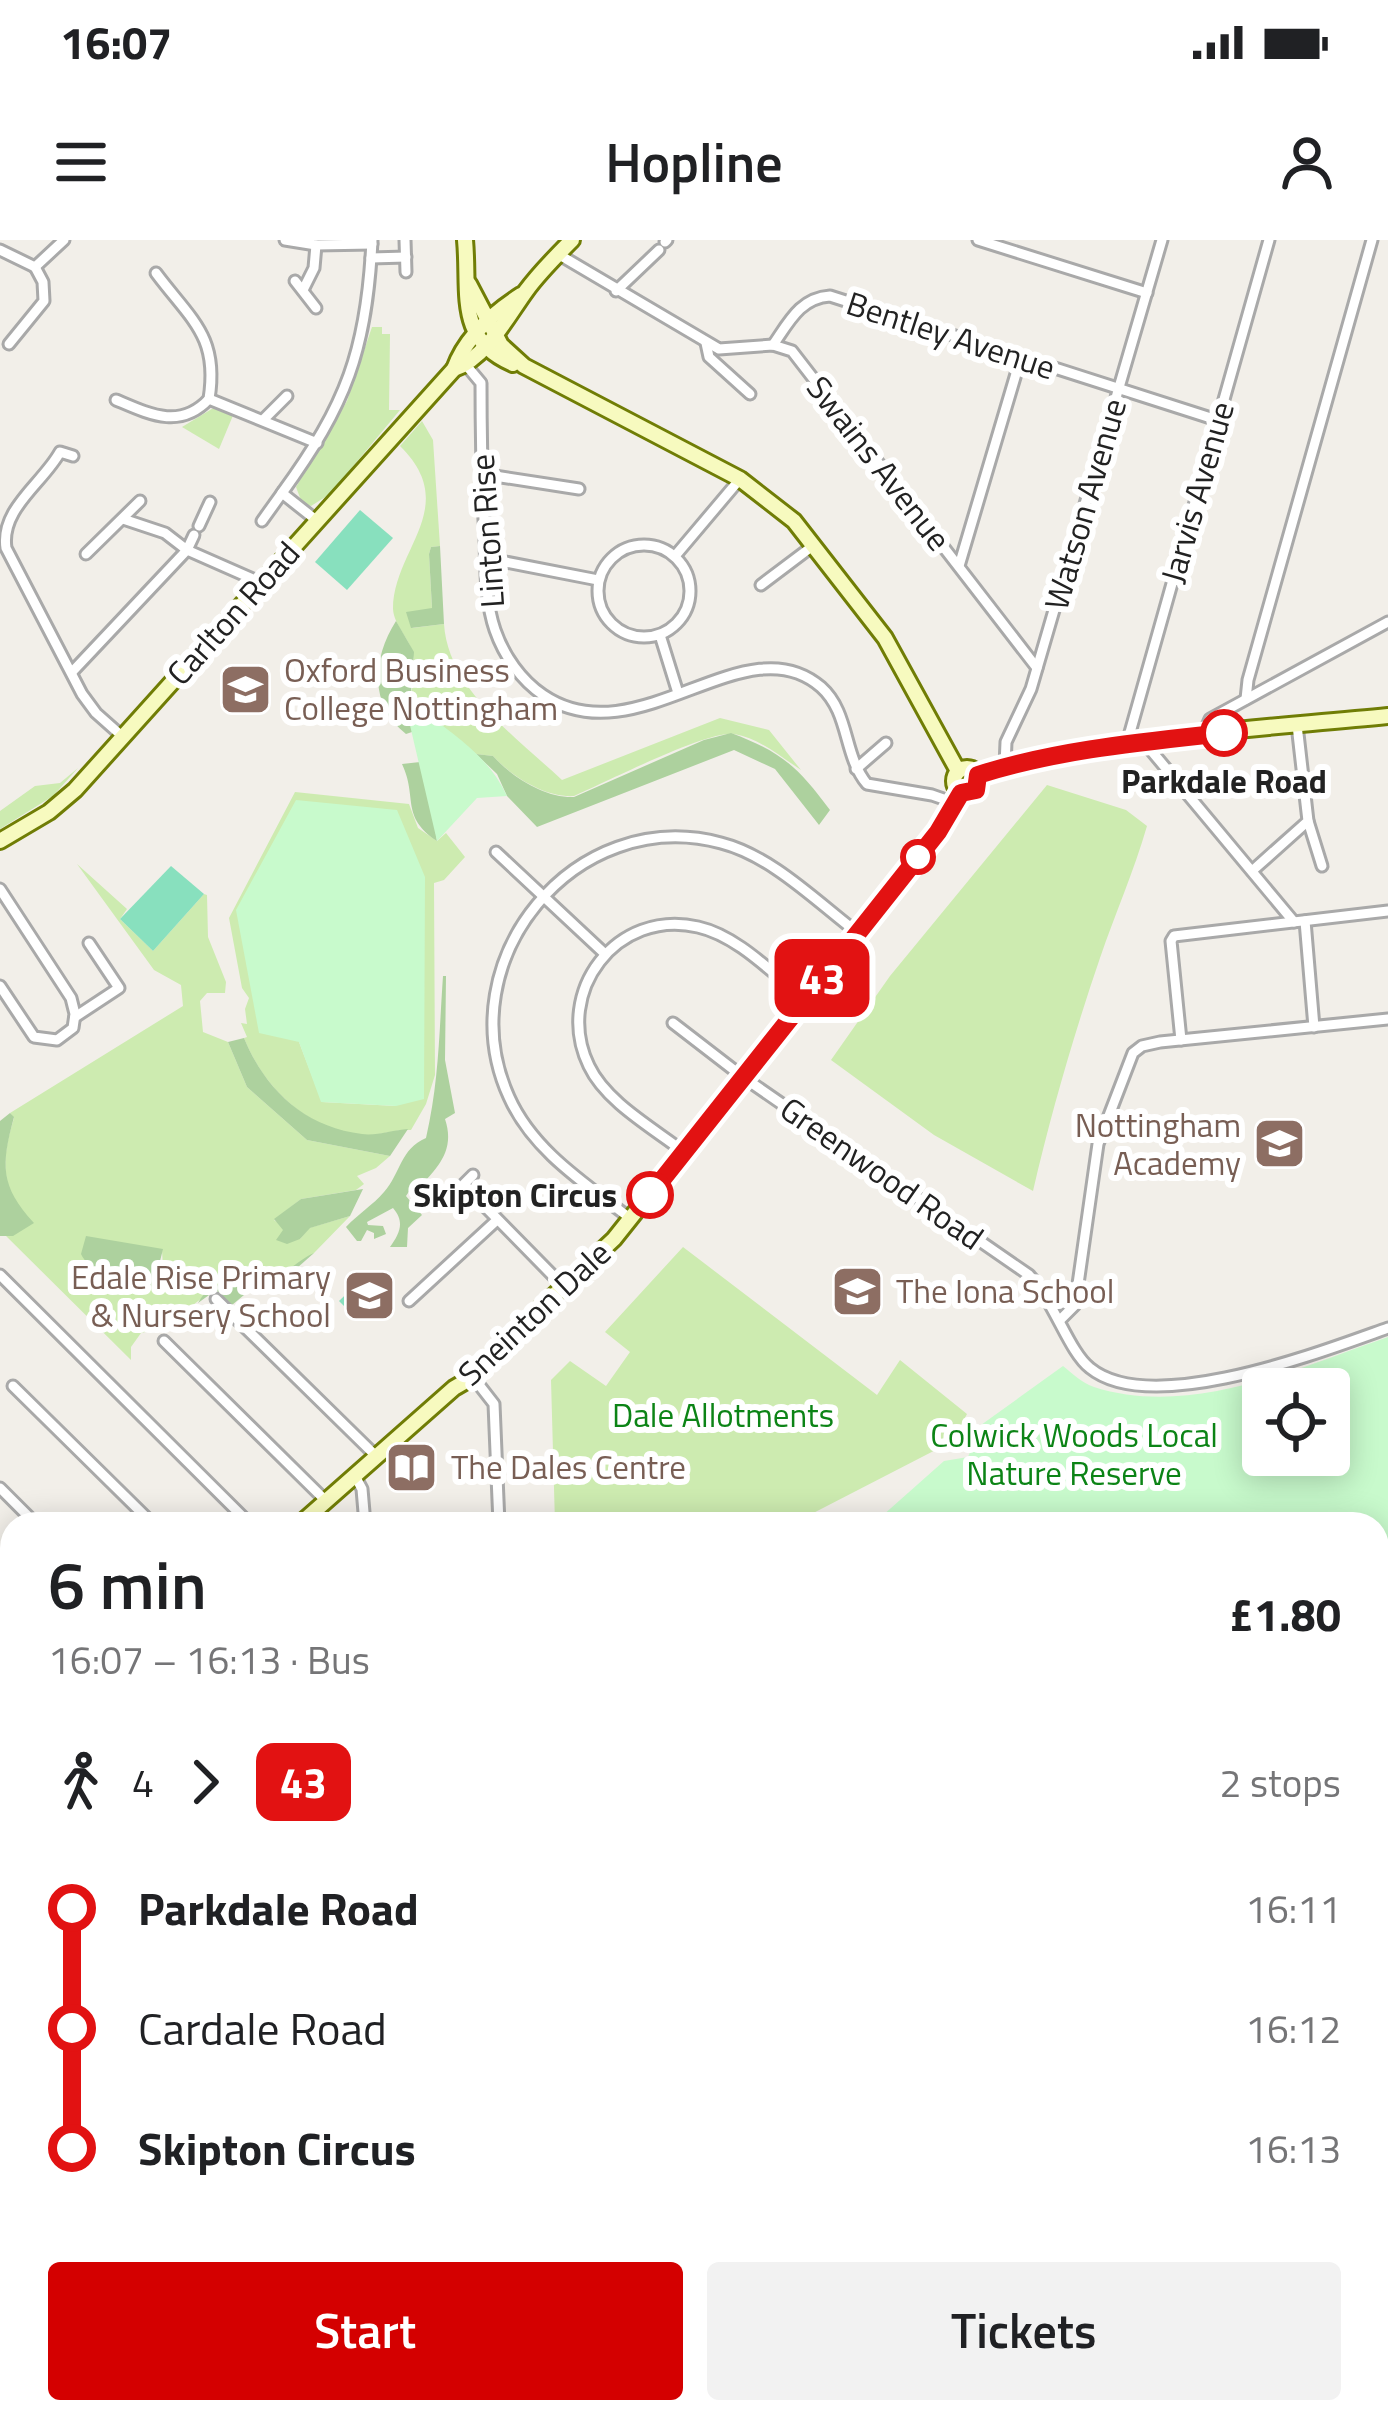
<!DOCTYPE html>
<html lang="en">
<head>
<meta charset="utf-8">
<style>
	:root { --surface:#fff; --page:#f2f2f2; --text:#202124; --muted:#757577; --accent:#d40000 }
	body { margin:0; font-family:"Titillium Web",sans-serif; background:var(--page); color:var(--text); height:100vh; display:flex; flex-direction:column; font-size:45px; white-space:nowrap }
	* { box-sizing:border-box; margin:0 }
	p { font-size:39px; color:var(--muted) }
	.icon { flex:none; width:66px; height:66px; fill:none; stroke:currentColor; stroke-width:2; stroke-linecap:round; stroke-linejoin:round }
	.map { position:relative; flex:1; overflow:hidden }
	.side { position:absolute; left:0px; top:1272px; width:1389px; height:912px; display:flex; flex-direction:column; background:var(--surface); border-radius:36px 36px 0 0; box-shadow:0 6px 30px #0003 }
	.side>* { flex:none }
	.badge { padding:0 24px; border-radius:18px; font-size:42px; line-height:78px }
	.controls { position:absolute; left:1242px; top:1128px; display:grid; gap:24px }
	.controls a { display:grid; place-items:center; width:108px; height:108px; border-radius:12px; background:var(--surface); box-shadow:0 6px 30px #0003; font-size:60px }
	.map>.badge { position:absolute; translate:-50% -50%; box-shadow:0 0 0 6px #fff }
	.legs { display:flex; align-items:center; gap:18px; height:132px; padding:0 48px; font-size:39px }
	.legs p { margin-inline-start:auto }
	.head { display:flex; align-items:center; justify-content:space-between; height:204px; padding:0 48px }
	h1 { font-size:66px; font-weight:600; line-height:90px }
	.primary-button { display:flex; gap:24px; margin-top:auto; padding:24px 48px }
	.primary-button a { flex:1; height:138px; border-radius:12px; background:var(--accent); color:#fff; font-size:48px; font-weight:600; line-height:138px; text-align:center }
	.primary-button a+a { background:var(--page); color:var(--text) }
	ul { padding:0 48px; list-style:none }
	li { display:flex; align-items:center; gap:42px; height:120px; font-size:45px }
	li i { display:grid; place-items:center; width:18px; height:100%; margin:0 15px; background:currentColor }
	li i::after { content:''; width:30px; height:30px; margin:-15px; border:9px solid; border-radius:50%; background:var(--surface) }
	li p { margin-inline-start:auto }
	li:first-child i { background:linear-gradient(#0000 50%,currentColor 0) }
	li:last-child i { background:linear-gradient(currentColor 50%,#0000 0) }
	.status { display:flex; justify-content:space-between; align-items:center; height:84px; padding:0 60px; background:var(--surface); direction:ltr }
	.status svg { height:33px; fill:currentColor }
	header { display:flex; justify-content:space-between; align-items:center; height:156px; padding:0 48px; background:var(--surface); font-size:54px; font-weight:600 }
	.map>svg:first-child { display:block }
</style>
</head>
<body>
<div class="status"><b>16:07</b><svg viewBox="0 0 49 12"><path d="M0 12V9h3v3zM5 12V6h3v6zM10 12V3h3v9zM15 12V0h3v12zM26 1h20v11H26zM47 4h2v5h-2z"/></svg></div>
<header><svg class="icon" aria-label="menu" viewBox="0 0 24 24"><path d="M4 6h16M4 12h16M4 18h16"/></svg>Hopline<svg class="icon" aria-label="person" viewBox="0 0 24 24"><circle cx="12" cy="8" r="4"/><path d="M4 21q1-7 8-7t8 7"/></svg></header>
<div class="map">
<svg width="1388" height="2184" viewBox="0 0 1388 2184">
	<rect width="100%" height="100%" fill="#f2efe9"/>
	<g fill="#cdebb0" fill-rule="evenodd">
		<path d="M 372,87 L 382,87 L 382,94 L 390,94 L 389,170 L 400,170 L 330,254 L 311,266 L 302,263 L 296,247 L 347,161 Z"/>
		<path d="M 215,167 L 234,173 L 219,209 L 182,187 Z"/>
		<path d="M 422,181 L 433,200 L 440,306 L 431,307 L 429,314 L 432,369 L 412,388 L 444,384 C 448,449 517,498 562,540 L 720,478 L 769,490 L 801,530 C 781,517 759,498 734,494 C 708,490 604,543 574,556 C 546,558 512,537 493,516 L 476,514 L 418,468 L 410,467 C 411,450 417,428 412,411 C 408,397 394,385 393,369 C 393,309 462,267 400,206 Z"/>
		<path d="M 78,528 L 53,556 L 0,589 L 0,571 L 35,546 L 60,543 Z"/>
		<path d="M 1047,545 L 1126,570 L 1147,586 C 1134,631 1115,674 1100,718 C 1074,794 1051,873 1033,951 L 934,895 L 831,820 L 890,736 Z"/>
		<path d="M 295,552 L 409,564 L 418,588 L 437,601 L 446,593 L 465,617 L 444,640 L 434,643 L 435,835 L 426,864 L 411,890 C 395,889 379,896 364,895 C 306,890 264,848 244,798 L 247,797 L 241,783 L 247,784 L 245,769 L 249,758 L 242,748 L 229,678 ZM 299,802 L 396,866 L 322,862 Z"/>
		<path d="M 77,624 L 127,669 L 120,679 L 153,711 L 204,654 L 207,655 L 208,697 L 226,742 L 225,753 L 207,753 L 200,761 L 203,792 L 228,802 L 247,847 L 307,900 L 390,916 L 376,928 L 357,936 L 364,944 L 356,950 L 301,959 L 274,980 L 300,999 L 309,988 L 350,976 L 314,1013 L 294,1027 L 255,1040 L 225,1040 L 179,1076 L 159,1073 L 149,1079 L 149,1091 L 141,1093 L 131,1107 L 131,1120 L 3,993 L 14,964 C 1,931 4,911 14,878 L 10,873 L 183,766 L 181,745 L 154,730 ZM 162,1010 L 163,1028 L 132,1045 L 95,1031 L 85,1022 Z"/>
		<path d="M 683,1007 L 877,1155 L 900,1120 L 967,1174 L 953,1201 L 792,1284 L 555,1284 L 551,1140 L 570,1121 L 606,1146 L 630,1112 L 605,1092 Z"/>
	</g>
	<g fill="#add19e">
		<path d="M 440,306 L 444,384 L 411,388 L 406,372 L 432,368 L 429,314 L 431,307 Z"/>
		<path d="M 396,381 L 414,412 L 410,467 L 415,491 L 406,494 C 369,465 372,419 396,381 Z"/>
		<path d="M 731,493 C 782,512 798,527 830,570 L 819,585 L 775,529 L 734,510 L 537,587 L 507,556 L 497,534 L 476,514 L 493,516 C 512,537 545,558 574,557 L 704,500 Z"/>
		<path d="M 420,522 C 424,549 434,574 437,601 C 400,576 418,558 402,524 Z"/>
		<path d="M 443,736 L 446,736 L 445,820 L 455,873 L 445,879 C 456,912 436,929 415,952 L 410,950 L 406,956 L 422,975 L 408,988 L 407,1007 L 390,1007 C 400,993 405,982 393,968 L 367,982 L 368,985 L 383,986 L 386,994 L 374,999 L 374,993 L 367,990 L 361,1001 L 357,1001 L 346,987 C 358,974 373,965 384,952 C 401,933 400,909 426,898 C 439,841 439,794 443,736 Z"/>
		<path d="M 244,798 C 265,849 304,887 362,894 C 376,896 393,890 408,889 L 390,916 L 307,900 L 247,847 L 228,802 Z"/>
		<path d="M 10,873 L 14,877 C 1,925 0,946 34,983 L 13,996 L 0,996 L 0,881 Z"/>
		<path d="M 363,949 L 350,976 L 310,988 L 300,999 L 287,1004 L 276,1000 L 283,990 L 274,979 L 301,959 Z"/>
		<path d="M 86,996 L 163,1009 L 160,1021 L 169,1037 C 148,1061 93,1039 81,1014 Z"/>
		<path d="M 314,1013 L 288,1036 L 250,1050 L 232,1065 L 216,1050 L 198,1063 C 216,1031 249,1046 279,1034 C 292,1029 302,1018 314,1013 Z"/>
		<path d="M 255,2172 L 367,2172 L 351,2184 L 224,2184 Z"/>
	</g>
	<g fill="#c8facc" fill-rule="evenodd">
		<path d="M 410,467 L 418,468 C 452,493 489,516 507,556 L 477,558 L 437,601 L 409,481 Z"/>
		<path d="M 296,560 L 397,570 L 425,637 L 424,859 L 396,866 L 321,862 L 299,802 L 259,793 L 236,670 Z"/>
		<path d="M 1388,1097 L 1388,1771 L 1377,1772 L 1377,1284 L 873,1284 L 944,1221 L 968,1217 L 981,1185 L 1063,1126 C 1072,1133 1082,1143 1094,1147 C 1190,1178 1298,1128 1388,1097 ZM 1263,1149 L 1329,1149 L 1329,1215 L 1263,1215 Z"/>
		<path d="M 21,2172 L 119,2172 L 84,2184 L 22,2184 Z"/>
	</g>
	<g fill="#88e0be">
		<path d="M 360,270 L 393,298 L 347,350 L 315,322 Z"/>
		<path d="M 171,626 L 204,654 L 153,711 L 120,679 Z"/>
		<path d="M 369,1032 L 386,1049 L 356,1078 L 339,1061 Z"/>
		<path d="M 1388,1906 L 1388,2184 L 888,2184 L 889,2172 L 976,2172 L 987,2181 L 995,2172 L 1377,2172 L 1377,1907 Z"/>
	</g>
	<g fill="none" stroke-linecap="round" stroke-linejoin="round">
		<defs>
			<g id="street">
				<path d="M 285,0 L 316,5 L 372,4"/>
				<path d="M 405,0 L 406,32"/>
				<path d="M 978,0 L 1147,53"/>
				<path d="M 665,2 L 667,0"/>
				<path d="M 0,10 L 35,27"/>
				<path d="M 558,14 L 719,109 L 773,105 L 792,111 L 1037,428"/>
				<path d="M 371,18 L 406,17"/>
				<path d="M 35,27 L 64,0"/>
				<path d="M 156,33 C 191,80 219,96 209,159"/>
				<path d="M 295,41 L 316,68"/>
				<path d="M 303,50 L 314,28 L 316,5"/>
				<path d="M 616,51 L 659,10"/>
				<path d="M 706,103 L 709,117 L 750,154"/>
				<path d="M 9,104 L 44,61 L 43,42 L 35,27"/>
				<path d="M 773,105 C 789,82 800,58 830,56 L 1217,180"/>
				<path d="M 466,125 L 481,143 C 481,195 482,247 485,299 C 486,330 485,361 495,390 C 504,416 521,440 543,455 C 637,519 745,381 821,447 C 850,473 843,515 867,544 L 932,555 L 955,563"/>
				<path d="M 209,159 L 317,203"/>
				<path d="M 116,160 C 149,174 180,190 209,159"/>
				<path d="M 264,179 L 287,156"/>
				<path d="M 73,216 L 60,212 C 43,243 0,269 6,308 L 82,454 L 96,473 L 123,497"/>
				<path d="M 482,234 L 579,249"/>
				<path d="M 123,279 L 165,293 L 187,310 L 194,295"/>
				<path d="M 316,280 L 282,253 C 346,165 367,110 372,0"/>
				<path d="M 262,281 L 282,253"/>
				<path d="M 199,286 L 210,262"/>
				<circle cx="644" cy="351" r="46"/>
				<path d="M 86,314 L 140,261"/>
				<path d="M 675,316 L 740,239"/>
				<path d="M 485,318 L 598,340"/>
				<path d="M 959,326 L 1021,117"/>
				<path d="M 761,345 L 814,305"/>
				<path d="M 660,395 L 678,453"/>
				<path d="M 72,432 L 187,310 L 262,343"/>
				<path d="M 1246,459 L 1248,440 L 1372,0"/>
				<path d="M 1203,495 L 1210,479 L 1388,382"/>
				<path d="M 1144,502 L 1294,682"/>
				<path d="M 1127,503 L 1269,0"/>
				<path d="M 1005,526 L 1006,502 L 1031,449 L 1162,0"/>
				<path d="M 856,529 L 886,503"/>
				<path d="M 1308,581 L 1322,626"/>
				<path d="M 496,612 L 604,713"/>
				<path d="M 1252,631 L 1308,581 L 1297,485"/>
				<path d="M 0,649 L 71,758 L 75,774 L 73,788 L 57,800 L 34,797 L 0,746"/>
				<path d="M 1305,681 L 1314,787"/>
				<path d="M 75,777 L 119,748 L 89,703"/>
				<path d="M 673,783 L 743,837 L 1029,1035 C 1054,1061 1069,1112 1090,1128 C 1151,1178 1323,1111 1388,1088"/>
				<path d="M 1181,800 L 1171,701 L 1174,696 L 1388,671"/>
				<path d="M 684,912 C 653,888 606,862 589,826 C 553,752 617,668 698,687 C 738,696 773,734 805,759"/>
				<path d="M 464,945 L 565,1048"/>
				<path d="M 452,956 L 473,935"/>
				<path d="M 631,979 C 586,944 533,911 509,857 C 447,721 575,564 721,603 C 772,616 817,662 858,693"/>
				<path d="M 0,1035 L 250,1284"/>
				<path d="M 216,1059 L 377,1217"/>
				<path d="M 409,1061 L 497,980"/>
				<path d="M 1061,1079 L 1075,1065 L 1098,904 L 1133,813 L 1142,806 L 1160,802 L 1388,779"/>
				<path d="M 164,1101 L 326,1261"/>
				<path d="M 473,1137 L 494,1164 L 499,1284"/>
				<path d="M 13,1146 L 153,1284"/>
				<path d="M 355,1236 L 362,1249 L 365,1284"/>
				<path d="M 0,1248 L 36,1284"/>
				<path d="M 0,1351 L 12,1363"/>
				<path d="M 0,1465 L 12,1477"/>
				<path d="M 0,1526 L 12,1538"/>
				<path d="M 0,1581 L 12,1600"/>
				<path d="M 0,1681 L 12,1672"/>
				<path d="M 0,1748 L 12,1761"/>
				<path d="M 1377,1821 L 1388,1820"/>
				<path d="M 0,1824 L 12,1816"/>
				<path d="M 0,1901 L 12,1892"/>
				<path d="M 0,1932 L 12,1955"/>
				<path d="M 405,2172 L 414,2184"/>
				<path d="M 370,2184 L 386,2172"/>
				<path d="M 881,2184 L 881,2172"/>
			</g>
			<g id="secondary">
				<path d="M 465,0 C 470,53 455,99 513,124"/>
				<path d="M 469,44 L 501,105 L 524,126 L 740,239 L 794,281 L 885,398 L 958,531"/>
				<path d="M 454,129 C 465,98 493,73 521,55"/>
				<circle cx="967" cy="541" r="13"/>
				<path d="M 978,535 C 1101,496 1259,489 1388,476"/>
				<path d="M 0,601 L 49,572 L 75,550 L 454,129 C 486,118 507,77 526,51 C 539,33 556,16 572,0"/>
				<path d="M 300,1284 L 454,1148 L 473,1137 L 496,1110 L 614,999 L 938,592 L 961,553"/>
				<path d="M 0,1553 L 12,1543"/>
				<path d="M 0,1974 L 12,1972"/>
			</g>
			<g id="primary">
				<path d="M 1377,1872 L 1388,1869"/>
				<path d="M 546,2184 L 572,2172"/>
			</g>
		</defs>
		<use href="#street" stroke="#a9a9a9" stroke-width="15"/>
		<use href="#secondary" stroke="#707d05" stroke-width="20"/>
		<use href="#primary" stroke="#a06b00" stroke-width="21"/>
		<use href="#street" stroke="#fff" stroke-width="9"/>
		<use href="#secondary" stroke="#f7fabf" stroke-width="14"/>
		<use href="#primary" stroke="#fcd6a4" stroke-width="15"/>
		<g stroke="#707070" stroke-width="3" stroke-dasharray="24 24" stroke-linecap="butt">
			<path d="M 1377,1777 L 1388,1777"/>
			<path d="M 189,2184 L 205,2172"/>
		</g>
	</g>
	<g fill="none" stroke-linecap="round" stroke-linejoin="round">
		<defs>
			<path id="line-1" d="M 650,955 L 938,592 L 961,553 L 976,550 L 978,535 C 1056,510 1142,502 1224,493"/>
		</defs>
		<use href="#line-1" stroke="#fff" stroke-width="27"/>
		<use href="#line-1" stroke="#e21212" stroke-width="18"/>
	</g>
	<defs>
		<symbol id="university-square" viewBox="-11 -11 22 22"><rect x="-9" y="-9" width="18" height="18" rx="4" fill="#8d6e63" stroke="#fff"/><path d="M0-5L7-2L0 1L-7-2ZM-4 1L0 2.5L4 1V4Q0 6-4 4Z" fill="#fff"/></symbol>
		<symbol id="school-square" viewBox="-11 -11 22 22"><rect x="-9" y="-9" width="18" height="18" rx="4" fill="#8d6e63" stroke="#fff"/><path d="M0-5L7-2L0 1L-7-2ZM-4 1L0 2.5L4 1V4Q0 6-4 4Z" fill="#fff"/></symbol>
		<symbol id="library-square" viewBox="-11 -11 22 22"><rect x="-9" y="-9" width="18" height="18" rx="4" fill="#8d6e63" stroke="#fff"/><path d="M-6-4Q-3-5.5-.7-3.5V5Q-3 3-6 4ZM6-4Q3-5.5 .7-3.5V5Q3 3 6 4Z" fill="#fff"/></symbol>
	</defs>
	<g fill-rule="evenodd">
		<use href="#university-square" x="216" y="420" width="59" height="59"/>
		<use href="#school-square" x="1250" y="874" width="59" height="59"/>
		<use href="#school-square" x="828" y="1022" width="59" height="59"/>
		<use href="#school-square" x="340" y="1026" width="59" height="59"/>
		<use href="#library-square" x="382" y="1198" width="59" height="59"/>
	</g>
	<g fill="#fff" stroke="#e21212" stroke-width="6">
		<circle cx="1224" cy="493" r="21"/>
		<circle cx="918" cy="617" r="15"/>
		<circle cx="650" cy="955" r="21"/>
	</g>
	<g text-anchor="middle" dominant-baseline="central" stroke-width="12" stroke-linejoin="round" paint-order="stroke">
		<g font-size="33" fill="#222" stroke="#fff">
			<text transform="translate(951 95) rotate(18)">Bentley Avenue</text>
			<text transform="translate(879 223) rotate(52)">Swains Avenue</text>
			<text transform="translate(1197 252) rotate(-74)">Jarvis Avenue</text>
			<text transform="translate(1085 264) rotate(-74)">Watson Avenue</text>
			<text transform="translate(487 291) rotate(-94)">Linton Rise</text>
			<text transform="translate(233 373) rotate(-48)">Carlton Road</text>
			<text transform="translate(882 933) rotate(35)">Greenwood Road</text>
			<text transform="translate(534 1073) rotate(-43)">Sneinton Dale</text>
		</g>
		<g font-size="33" fill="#785e54" stroke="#fff" text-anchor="start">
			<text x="284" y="430">Oxford Business<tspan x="284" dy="38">College Nottingham</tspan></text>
			<text x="1241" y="885" text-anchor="end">Nottingham<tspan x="1241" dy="38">Academy</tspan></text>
			<text x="331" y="1037" text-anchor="end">Edale Rise Primary<tspan x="331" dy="38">&amp; Nursery School</tspan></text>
			<text x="896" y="1051">The Iona School</text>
			<text x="451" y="1227">The Dales Centre</text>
		</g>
		<g font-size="33" font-weight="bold" fill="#222" stroke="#fff">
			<text x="1224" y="541">Parkdale Road</text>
			<text x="617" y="955" text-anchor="end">Skipton Circus</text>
		</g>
		<g font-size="33" fill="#0c8416" stroke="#fff">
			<text x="723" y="1175">Dale Allotments</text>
			<text x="1074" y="1195">Colwick Woods Local<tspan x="1074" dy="38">Nature Reserve</tspan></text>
		</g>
	</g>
</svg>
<div class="controls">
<a><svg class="icon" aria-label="locate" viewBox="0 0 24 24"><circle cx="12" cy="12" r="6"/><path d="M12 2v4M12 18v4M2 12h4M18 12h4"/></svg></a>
</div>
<b class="badge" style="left:822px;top:738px;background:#e21212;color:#fff">43</b>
<section class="side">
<div class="head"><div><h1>6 min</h1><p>16:07 – 16:13 · Bus</p></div><b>£1.80</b></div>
<div class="legs"><svg class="icon" aria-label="walk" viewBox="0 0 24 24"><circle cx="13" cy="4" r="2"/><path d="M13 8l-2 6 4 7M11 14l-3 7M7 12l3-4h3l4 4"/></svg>4<svg class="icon" aria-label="forward" viewBox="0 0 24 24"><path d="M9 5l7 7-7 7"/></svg><b class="badge" style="background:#e21212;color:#fff">43</b><p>2 stops</p></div>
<ul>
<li><i style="color:#e21212"></i><b>Parkdale Road</b><p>16:11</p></li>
<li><i style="color:#e21212"></i><span>Cardale Road</span><p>16:12</p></li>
<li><i style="color:#e21212"></i><b>Skipton Circus</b><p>16:13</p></li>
</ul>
<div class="primary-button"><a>Start</a><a>Tickets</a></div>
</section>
</div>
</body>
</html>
